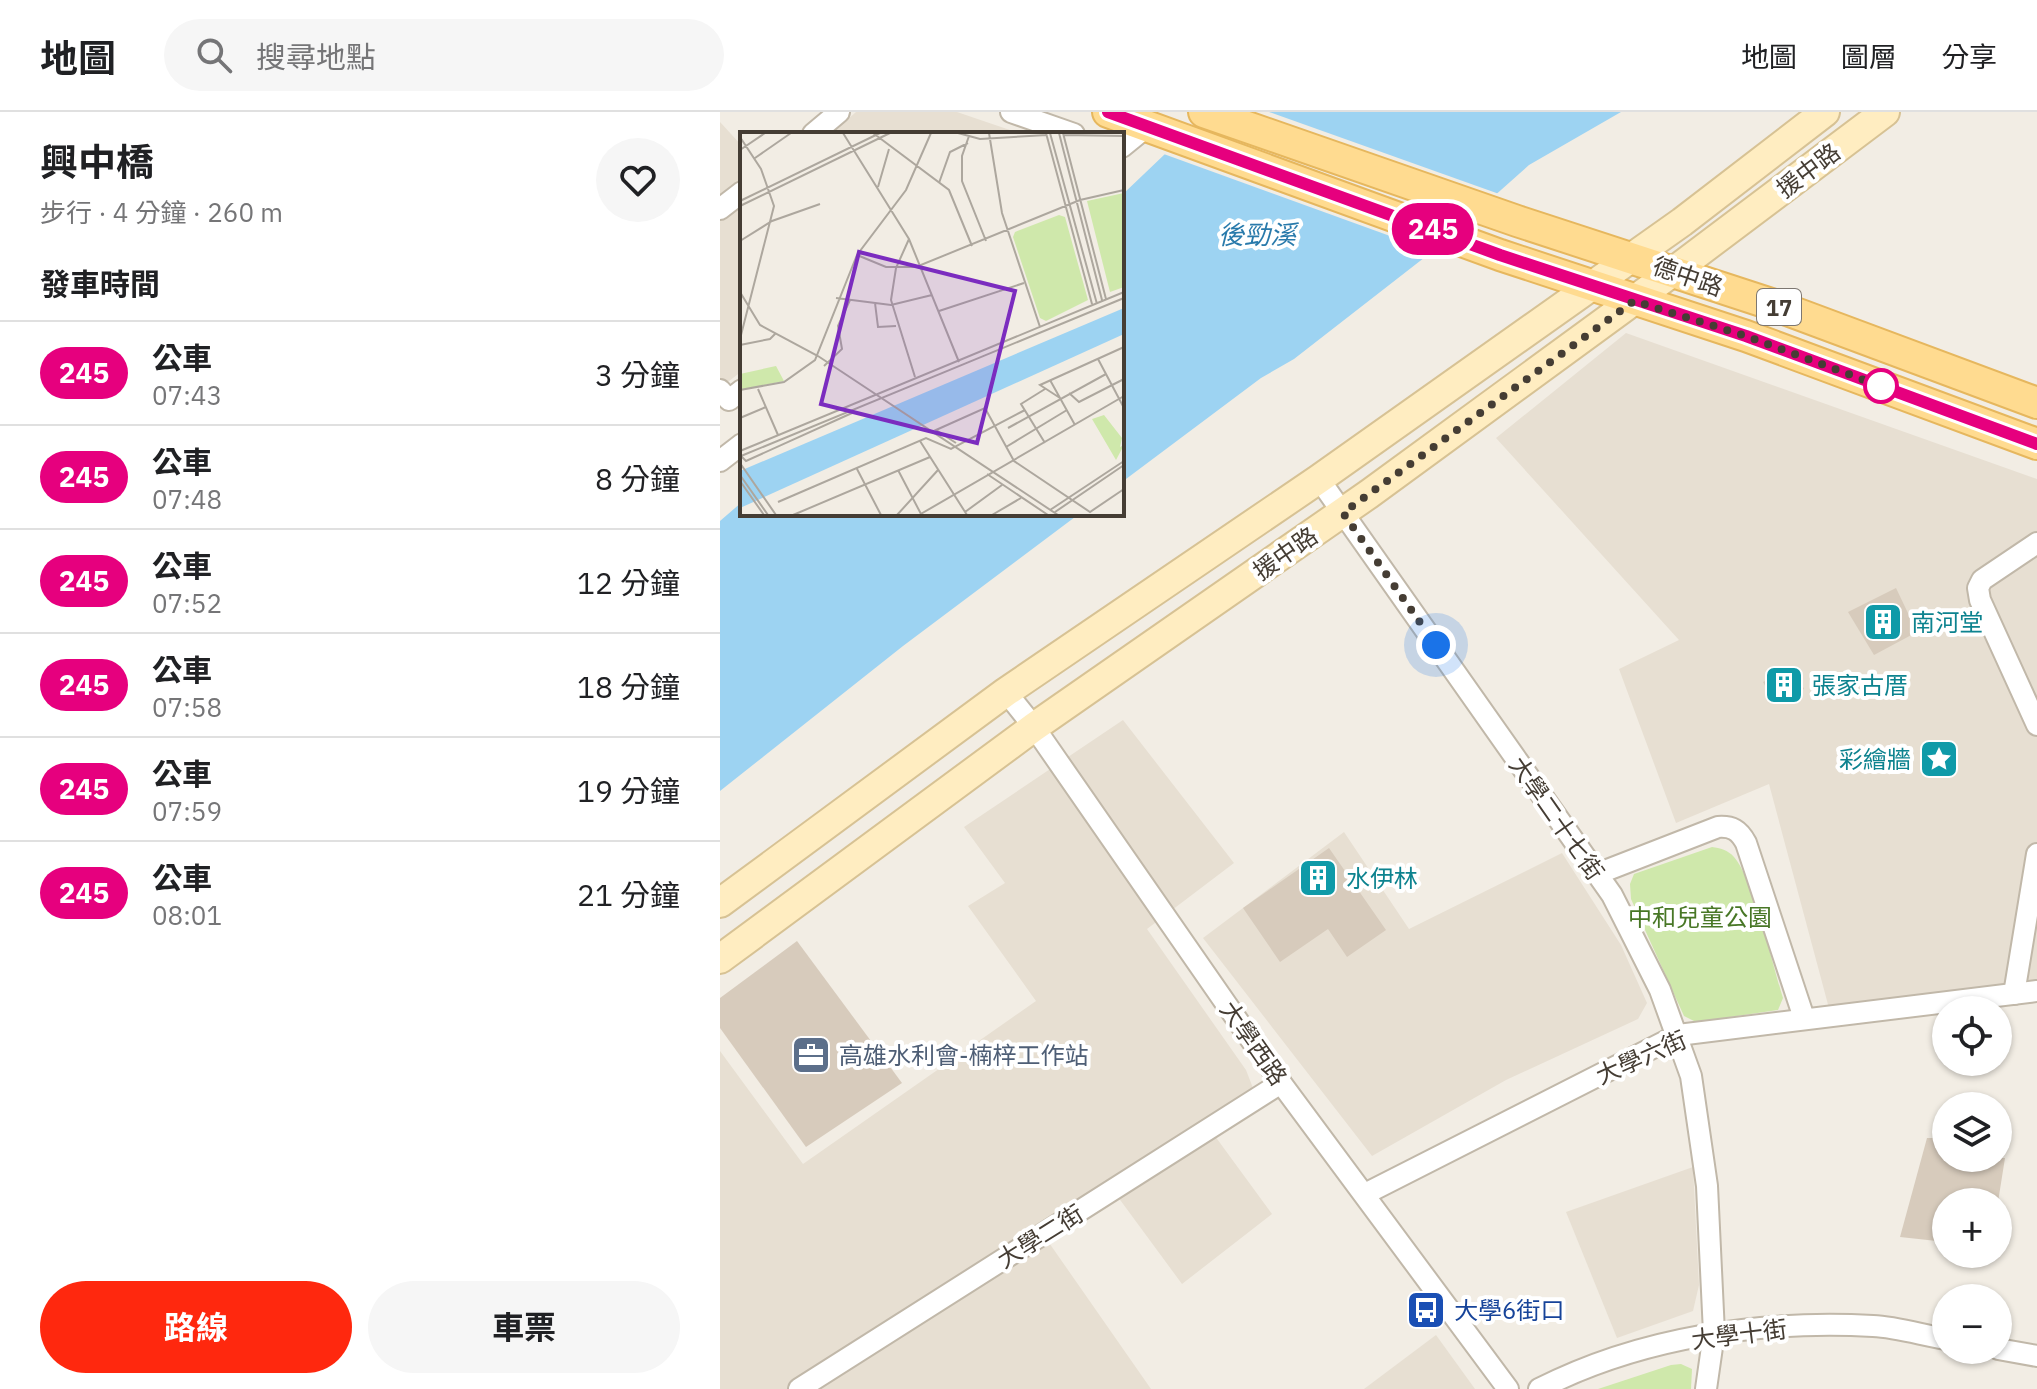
<!DOCTYPE html>
<html lang="zh-TW">
<head>
<meta charset="utf-8">
<style>
	:root { --surface:#fff; --page:#f6f6f6; --text:#202124; --muted:#757577; --line:#e0e0e0; --accent:#ff280e }
	body { margin:0; font-family:"IBM Plex Sans","Noto Sans TC",sans-serif; background:var(--page); color:var(--text); height:100vh; display:flex; flex-direction:column; font-size:30px; white-space:nowrap }
	* { box-sizing:border-box; margin:0 }
	p { font-size:26px; color:var(--muted) }
	.icon { flex:none; width:44px; height:44px; fill:none; stroke:currentColor; stroke-width:2; stroke-linecap:round; stroke-linejoin:round }
	.map { position:relative; flex:1; overflow:hidden }
	.panel { display:flex; flex-direction:column; background:var(--surface); width:720px }
	.panel>* { flex:none }
	.badge { padding:0 16px; border-radius:26px; font-size:28px; line-height:52px }
	.fabs { position:absolute; left:1212px; top:884px; display:grid; gap:16px }
	.fabs a { display:grid; place-items:center; width:80px; height:80px; border-radius:50%; background:var(--surface); box-shadow:0 2px 6px #0004; font-size:40px }
	.you { position:absolute; width:40px; height:40px; margin:-20px; border:6px solid #fff; border-radius:50%; background:#1a73e8; box-shadow:0 0 0 12px #1a73e833 }
	.map>.badge { position:absolute; translate:-50% -50%; box-shadow:0 0 0 4px #fff }
	h2 { padding:0 40px; font-size:30px; line-height:72px }
	.round { display:grid; place-items:center; flex:none; width:84px; height:84px; border-radius:42px; background:var(--page) }
	.head { display:flex; align-items:center; justify-content:space-between; height:136px; padding:0 40px }
	h1 { font-size:38px; font-weight:700; line-height:60px }
	.primary-button { display:flex; gap:16px; margin-top:auto; padding:16px 40px }
	.primary-button a { flex:1; height:92px; border-radius:48px; background:var(--accent); color:#fff; font-size:32px; font-weight:700; line-height:92px; text-align:center }
	.primary-button a+a { background:var(--page); color:var(--text) }
	ul { padding:0; list-style:none }
	li { display:flex; align-items:center; gap:24px; height:104px; padding:0 40px; border-top:2px solid var(--line) }
	li div { flex:1 }
	li b { display:block; font-size:30px }
	li em { font-style:normal }
	li .badge { min-width:88px; font-weight:700; text-align:center }
	header { display:flex; align-items:center; gap:48px; box-sizing:border-box; height:112px; padding:0 40px; background:var(--surface); border-bottom:2px solid var(--line) }
	header strong { font-size:38px }
	nav { display:flex; gap:44px; margin-inline-start:auto; font-size:28px }
	.search { width:560px; height:72px; background:var(--page); display:flex; align-items:center; gap:20px; box-sizing:border-box; padding:0 28px; border-radius:44px; color:var(--muted); font-size:30px }
	main { display:flex; flex:1; min-height:0 }
	.map>svg:first-child { display:block }
</style>
</head>
<body>
<header>
<strong>地圖</strong>
<div class="search"><svg class="icon" aria-label="search" viewBox="0 0 24 24"><circle cx="10" cy="10" r="6"/><path d="M15 15l6 6"/></svg>搜尋地點</div>
<nav><a>地圖</a><a>圖層</a><a>分享</a></nav>
</header>
<main>
<section class="panel">
<div class="head"><div><h1>興中橋</h1><p>步行 · 4 分鐘 · 260 m</p></div><a class="round"><svg class="icon" aria-label="heart" viewBox="0 0 24 24"><path d="M12 20l-8-8c-3-5 5-10 8-4 3-6 11-1 8 4z"/></svg></a></div>
<h2>發車時間</h2>
<ul>
<li><span class="badge" style="background:#e6007e;color:#fff">245</span><div><b>公車</b><p>07:43</p></div><em>3 分鐘</em></li>
<li><span class="badge" style="background:#e6007e;color:#fff">245</span><div><b>公車</b><p>07:48</p></div><em>8 分鐘</em></li>
<li><span class="badge" style="background:#e6007e;color:#fff">245</span><div><b>公車</b><p>07:52</p></div><em>12 分鐘</em></li>
<li><span class="badge" style="background:#e6007e;color:#fff">245</span><div><b>公車</b><p>07:58</p></div><em>18 分鐘</em></li>
<li><span class="badge" style="background:#e6007e;color:#fff">245</span><div><b>公車</b><p>07:59</p></div><em>19 分鐘</em></li>
<li><span class="badge" style="background:#e6007e;color:#fff">245</span><div><b>公車</b><p>08:01</p></div><em>21 分鐘</em></li>
</ul>
<div class="primary-button"><a>路線</a><a>車票</a></div>
</section>
<div class="map">
<svg width="1317" height="1277" viewBox="0 0 1317 1277">
	<rect width="100%" height="100%" fill="#f2ede4"/>
	<g fill="#e7dfd2">
		<path d="M 136,0 L 237,0 L 302,22 L 111,22 Z"/>
		<path d="M 0,10 L 22,34 L 22,259 L 0,276 Z"/>
		<path d="M 906,221 L 1317,367 L 1317,881 L 1110,900 L 1049,672 L 956,711 L 899,557 L 959,528 L 776,326 Z"/>
		<path d="M 403,608 L 514,751 L 427,817 L 526,958 L 538,989 L 492,1020 L 552,1102 L 462,1172 L 395,1081 L 325,1125 L 431,1277 L 0,1277 L 0,939 L 83,1052 L 316,889 L 248,794 L 285,771 L 244,715 Z"/>
		<path d="M 624,720 L 689,817 L 842,741 L 901,833 L 927,891 L 918,907 L 786,968 L 652,1044 L 483,826 Z"/>
		<path d="M 973,1055 L 979,1173 L 973,1199 L 897,1226 L 846,1100 Z"/>
		<path d="M 716,1223 L 755,1277 L 644,1277 Z"/>
	</g>
	<g fill="#cfe8ab">
		<path d="M 992,735 C 1000,736 1008,738 1014,745 C 1033,766 1053,854 1063,886 L 1058,898 L 976,910 L 964,904 L 911,787 L 910,772 L 914,762 Z"/>
		<path d="M 961,1252 L 972,1257 L 971,1277 L 878,1277 L 951,1253 Z"/>
	</g>
	<g fill="#9dd3f2">
		<path d="M 489,0 L 901,0 L 809,53 L 709,142 L 574,247 L 541,266 L 402,370 L 402,83 Z"/>
		<path d="M 22,390 L 22,402 L 359,402 L 183,534 L 0,679 L 0,409 Z"/>
	</g>
	<path fill="#f2ede4" d="M 483,0 L 549,0 L 782,83 L 717,141 L 441,41 Z"/>
	<g fill="#d7cbbc">
		<path d="M 1176,476 L 1197,520 L 1154,543 L 1128,500 Z"/>
		<path d="M 1074,555 L 1084,577 L 1055,591 L 1043,570 Z"/>
		<path d="M 609,736 L 666,818 L 627,845 L 608,817 L 560,850 L 523,796 Z"/>
		<path d="M 77,829 L 182,971 L 86,1035 L 0,916 L 0,886 Z"/>
		<path d="M 1207,1026 L 1226,1026 L 1226,1046 L 1285,1046 L 1278,1090 L 1226,1090 L 1226,1130 L 1180,1125 Z"/>
	</g>
	<g fill="none" stroke-linecap="round" stroke-linejoin="round">
		<defs>
			<g id="street">
				<path d="M 291,0 L 354,22"/>
				<path d="M 93,22 L 119,0"/>
				<path d="M 402,35 L 429,13"/>
				<path d="M 0,97 L 22,80"/>
				<path d="M 0,278 L 9,288 L 22,278"/>
				<path d="M 0,349 L 22,332"/>
				<path d="M 599,367 L 892,783 L 940,878 L 971,964 L 987,1074 L 994,1221 L 986,1277"/>
				<path d="M 1317,431 L 1262,468 L 1258,476 L 1260,488 L 1317,613"/>
				<path d="M 286,580 L 314,615 L 561,971 L 788,1277"/>
				<path d="M 877,762 L 998,715 C 1012,714 1019,718 1026,731 L 1084,906"/>
				<path d="M 1294,882 L 1317,742"/>
				<path d="M 645,1082 L 958,923 L 1317,879"/>
				<path d="M 1278,1237 L 1317,1244"/>
				<path d="M 79,1277 L 561,971"/>
				<path d="M 819,1277 C 921,1225 1040,1208 1153,1214 C 1177,1215 1202,1223 1226,1227"/>
			</g>
			<g id="secondary">
				<path d="M 0,791 L 286,580 L 599,367 L 962,110 L 1105,0"/>
				<path d="M 0,847 L 314,615 L 649,382 L 954,159 L 1165,0"/>
			</g>
			<g id="primary">
				<path d="M 388,0 L 780,143 L 1026,224 L 1317,332"/>
				<path d="M 484,0 L 797,109 L 1051,192 L 1317,291"/>
			</g>
		</defs>
		<use href="#street" stroke="#c1b8a9" stroke-width="24"/>
		<use href="#secondary" stroke="#d7c294" stroke-width="32"/>
		<use href="#primary" stroke="#e6b75e" stroke-width="34"/>
		<use href="#street" stroke="#fff" stroke-width="20"/>
		<use href="#secondary" stroke="#ffedc1" stroke-width="28"/>
		<use href="#primary" stroke="#ffdb90" stroke-width="30"/>
	</g>
	<g fill="none" stroke-linecap="round" stroke-linejoin="round">
		<defs>
			<path id="line" d="M 388,0 L 780,143 L 1026,224 L 1317,332"/>
		</defs>
		<use href="#line" stroke="#fff" stroke-width="18"/>
		<use href="#line" stroke="#e6007e" stroke-width="12"/>
		<path stroke="#453d34" stroke-width="8" stroke-dasharray="0 14.4" d="M 716,533 L 623,401 L 914,189 L 1026,224 L 1171,278 L 1161,274"/>
	</g>
	<defs>
		<symbol id="building-square" viewBox="-11 -11 22 22"><rect x="-9" y="-9" width="18" height="18" rx="4" fill="#0f9aa8" stroke="#fff"/><path d="M-4-6H4V6H1V3H-1V6H-4ZM-2.5-4.3h1.7v1.8h-1.7ZM.8-4.3h1.7v1.8H.8ZM-2.5-1h1.7V.8h-1.7ZM.8-1h1.7V.8H.8Z" fill="#fff"/></symbol>
		<symbol id="sight-square" viewBox="-11 -11 22 22"><rect x="-9" y="-9" width="18" height="18" rx="4" fill="#0f9aa8" stroke="#fff"/><path d="M0-6L1.8-2.2L6-1.7L2.9 1.2L3.7 5.4L0 3.3L-3.7 5.4L-2.9 1.2L-6-1.7L-1.8-2.2Z" fill="#fff"/></symbol>
		<symbol id="office-square" viewBox="-11 -11 22 22"><rect x="-9" y="-9" width="18" height="18" rx="4" fill="#5c6f8a" stroke="#fff"/><path d="M-6-3h4V-5.5h4V-3h4V5H-6ZM-1-4.5V-3h2v-1.5ZM-6 0V1H6V0Z" fill="#fff"/></symbol>
		<symbol id="bus-square" viewBox="-11 -11 22 22"><rect x="-9" y="-9" width="18" height="18" rx="4" fill="#1a4fb4" stroke="#fff"/><path d="M-5-6H5V4H4V6H2V4H-2V6H-4V4H-5ZM-3.5-4V0h7V-4ZM-3.5 1.2v1.5H-2V1.2ZM2 1.2v1.5H3.5V1.2Z" fill="#fff"/></symbol>
	</defs>
	<g fill-rule="evenodd">
		<use href="#building-square" x="1141" y="488" width="44" height="44"/>
		<use href="#building-square" x="1042" y="551" width="44" height="44"/>
		<use href="#sight-square" x="1197" y="625" width="44" height="44"/>
		<use href="#building-square" x="576" y="744" width="44" height="44"/>
		<use href="#office-square" x="69" y="921" width="44" height="44"/>
		<use href="#bus-square" x="684" y="1176" width="44" height="44"/>
	</g>
	<circle fill="#fff" stroke="#e6007e" stroke-width="4" cx="1161" cy="274" r="16"/>
	<g text-anchor="middle" dominant-baseline="central" stroke-width="8" stroke-linejoin="round" paint-order="stroke">
		<rect fill="#fff" stroke="#7d7771" stroke-width="2" x="1037" y="177" width="44" height="36" rx="6"/>
		<g font-size="22" font-weight="bold" fill="#453d34">
			<text x="1059" y="195">17</text>
		</g>
		<g font-size="24" fill="#453d34" stroke="#fff">
			<text transform="translate(1088 58) rotate(-37)">援中路</text>
			<text transform="translate(968 164) rotate(19)">德中路</text>
			<text transform="translate(565 441) rotate(-35)">援中路</text>
			<text transform="translate(837 706) rotate(55)">大學二十七街</text>
			<text transform="translate(534 931) rotate(55)">大學西路</text>
			<text transform="translate(921 945) rotate(-24)">大學六街</text>
			<text transform="translate(320 1124) rotate(-32)">大學二街</text>
			<text transform="translate(1019 1222) rotate(-7)">大學十街</text>
		</g>
		<g font-size="24" fill="#0d838f" stroke="#fff" text-anchor="start">
			<text x="1191" y="510">南河堂</text>
			<text x="1092" y="573">張家古厝</text>
			<text x="1191" y="647" text-anchor="end">彩繪牆</text>
			<text x="626" y="766">水伊林</text>
		</g>
		<g font-size="24" fill="#487726" stroke="#fff">
			<text x="980" y="805">中和兒童公園</text>
		</g>
		<g font-size="24" fill="#4e5e75" stroke="#fff" text-anchor="start">
			<text x="119" y="943">高雄水利會-楠梓工作站</text>
		</g>
		<g font-size="24" fill="#164399" stroke="#fff" text-anchor="start">
			<text x="734" y="1198">大學6街口</text>
		</g>
		<g font-size="26" font-style="italic" fill="#297aab" stroke="#fff">
			<text x="537" y="122">後勁溪</text>
		</g>
	</g>
	<g transform="translate(20 20)">
		<rect width="384" height="384" fill="#f2ede4"/>
		<path d="M 384,61 L 384,155 L 370,160 L 347,69 ZM 319,83 L 325,85 L 348,168 L 306,189 L 300,186 L 273,105 L 275,100 ZM 36,234 L 44,249 L 0,258 L 0,242 ZM 364,283 L 382,306 L 380,315 L 384,313 L 376,328 L 352,287 Z" fill="#cfe8ab"/>
		<path d="M 384,176 L 384,202 L 0,376 L 0,339 Z" fill="#9dd3f2"/>
		<path fill="none" stroke="#ada79e" stroke-width="2" d="M 103,1 L 169,107 L 219,230M 133,1 L 209,58 L 232,114M 218,1 L 240,7 L 307,3M 249,1 L 262,81 L 300,195M 306,1 L 352,172M 310,1 L 357,172M 319,1 L 362,168M 323,1 L 366,167M 323,3 L 384,4M 229,4 L 222,24 L 222,49 L 246,109M 0,5 L 21,37 L 34,74 L 0,207M 0,18 L 25,1M 15,26 L 51,1M 199,51 L 210,20 L 228,11M 138,55 L 149,17M 0,69 L 140,1M 0,74 L 150,1M 169,107 L 156,136 L 151,168 L 175,245M 0,109 L 32,89 L 80,72M 117,123 L 146,135 L 176,135 L 340,68 L 384,58M 0,160 L 20,193 L 78,224 L 318,383M 96,166 L 151,173 L 192,163M 135,171 L 138,195 L 156,194M 199,179 L 284,151M 0,213 L 30,207 L 36,201M 358,227 L 384,276M 84,234 L 102,217 L 98,194 L 110,168M 310,248 L 335,293M 18,257 L 38,303M 305,257 L 281,272 L 305,311M 0,258 L 44,250 L 75,228 L 117,123 L 166,58 L 191,1M 329,261 L 339,270 L 384,247M 320,266 L 300,253 L 384,215M 0,286 L 26,275M 268,296 L 366,242M 180,309 L 227,383M 216,311 L 196,298 L 245,276 L 274,329 L 350,380 L 384,357M 266,315 L 327,278M 0,319 L 384,160M 0,323 L 6,329 L 112,281M 1,324 L 384,166M 0,331 L 36,383M 117,337 L 141,383M 158,338 L 181,382M 247,342 L 308,383M 0,343 L 28,383M 0,349 L 24,383M 38,370 L 186,306 L 211,317 L 285,278M 310,378 L 384,329M 225,380 L 262,353M 315,380 L 384,333M 53,383 L 190,325M 157,383 L 198,338M 179,383 L 384,264M 252,383 L 281,366"/>
		<path fill="#7b2cbf" fill-opacity="0.15" stroke="#7b2cbf" stroke-width="4" d="M 119,120 L 275,159 L 237,311 L 81,272 Z"/>
		<rect width="384" height="384" fill="none" stroke="#453d34" stroke-width="4"/>
	</g>
</svg>
<div class="fabs">
<a><svg class="icon" aria-label="locate" viewBox="0 0 24 24"><circle cx="12" cy="12" r="6"/><path d="M12 2v4M12 18v4M2 12h4M18 12h4"/></svg></a>
<a><svg class="icon" aria-label="layers" viewBox="0 0 24 24"><path d="M12 4l9 5-9 5-9-5zM3 14l9 5 9-5"/></svg></a>
<a>+</a>
<a>−</a>
</div>
<div class="you" style="left:716px;top:533px"></div>
<b class="badge" style="left:713px;top:117px;background:#e6007e;color:#fff">245</b>
</div>
</main>
</body>
</html>
